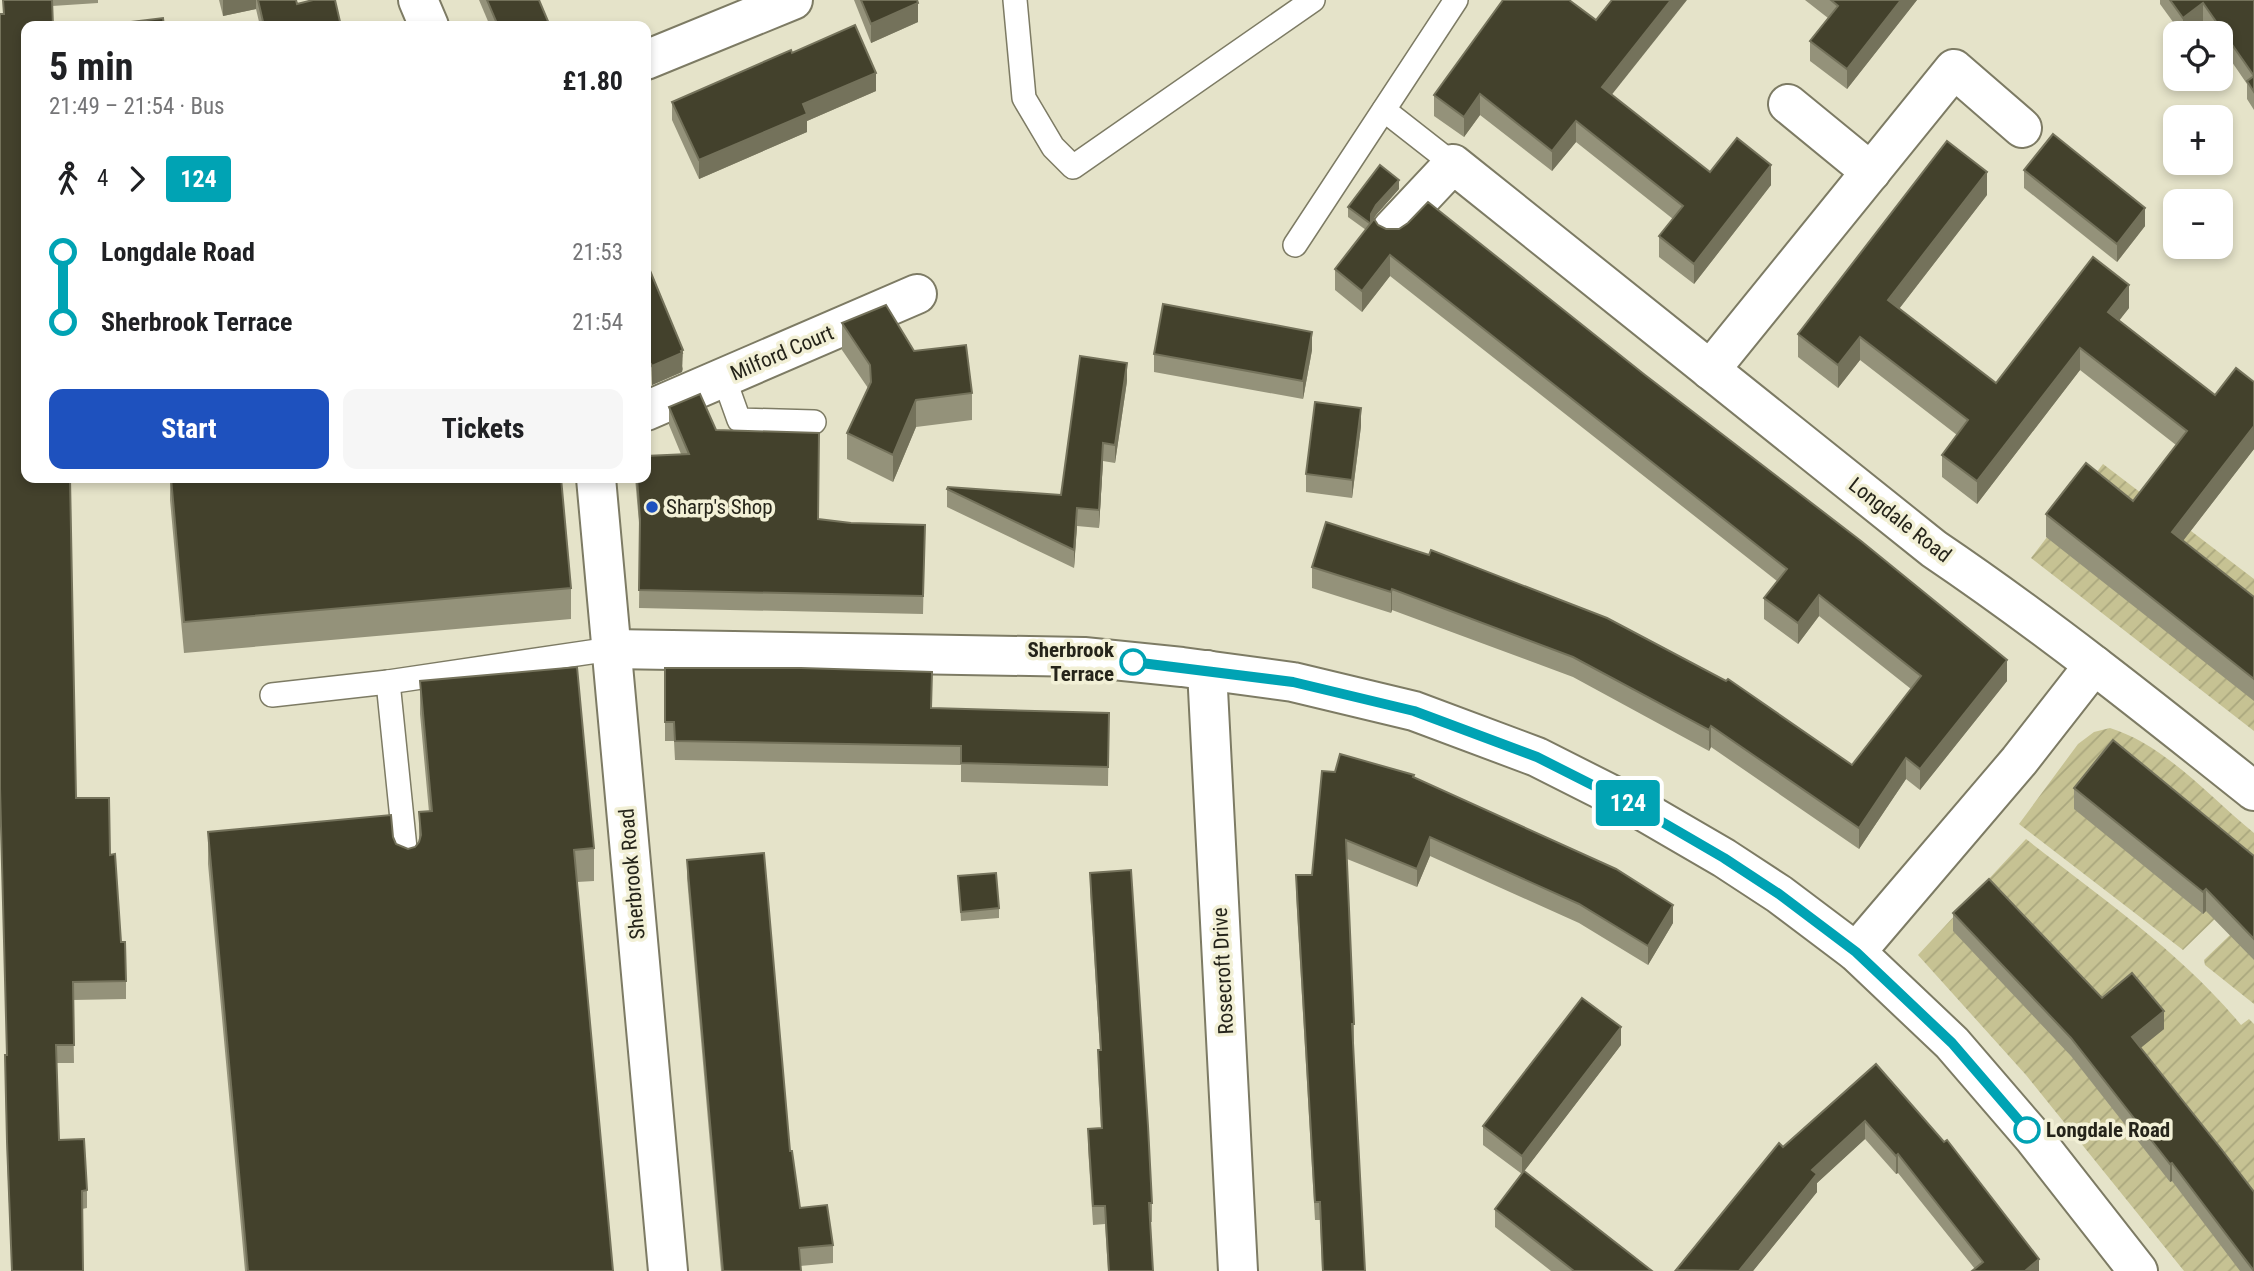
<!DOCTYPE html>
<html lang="en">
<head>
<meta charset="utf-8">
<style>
	:root { --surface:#fff; --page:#f6f6f6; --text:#202124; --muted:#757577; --accent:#1e51be }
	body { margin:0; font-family:"Roboto Condensed",sans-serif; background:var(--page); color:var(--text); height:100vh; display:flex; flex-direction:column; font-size:26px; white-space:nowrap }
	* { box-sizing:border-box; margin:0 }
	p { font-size:23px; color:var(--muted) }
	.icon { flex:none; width:38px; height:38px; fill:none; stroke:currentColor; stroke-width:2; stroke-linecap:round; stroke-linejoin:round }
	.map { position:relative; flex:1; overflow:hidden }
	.side { position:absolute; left:21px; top:21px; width:630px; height:462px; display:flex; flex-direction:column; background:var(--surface); border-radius:14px; box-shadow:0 4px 10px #0003 }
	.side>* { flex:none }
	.badge { padding:0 14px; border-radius:5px; font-size:24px; line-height:46px }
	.tools { position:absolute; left:2163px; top:21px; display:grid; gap:14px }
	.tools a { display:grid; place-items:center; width:70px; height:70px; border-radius:14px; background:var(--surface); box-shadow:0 4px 10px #0003; font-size:35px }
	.map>.badge { position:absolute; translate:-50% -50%; box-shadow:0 0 0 4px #fff }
	.legs { display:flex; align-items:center; gap:10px; height:77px; padding:0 28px; font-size:23px }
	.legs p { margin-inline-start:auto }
	.summary { display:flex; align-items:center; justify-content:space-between; height:119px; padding:0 28px }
	h1 { font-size:38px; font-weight:700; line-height:52px }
	.button { display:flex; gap:14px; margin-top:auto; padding:14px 28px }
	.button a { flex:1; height:80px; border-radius:14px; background:var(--accent); color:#fff; font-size:28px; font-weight:700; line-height:80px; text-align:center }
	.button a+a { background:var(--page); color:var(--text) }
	ul { padding:0 28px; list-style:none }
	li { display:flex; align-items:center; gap:24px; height:70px; font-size:26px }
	li i { display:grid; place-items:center; width:10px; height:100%; margin:0 9px; background:currentColor }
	li i::after { content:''; width:18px; height:18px; margin:-9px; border:5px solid; border-radius:50%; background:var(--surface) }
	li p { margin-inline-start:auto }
	li:first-child i { background:linear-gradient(#0000 50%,currentColor 0) }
	li:last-child i { background:linear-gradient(currentColor 50%,#0000 0) }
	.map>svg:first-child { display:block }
</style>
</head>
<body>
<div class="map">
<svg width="2254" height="1271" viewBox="0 0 2254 1271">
	<defs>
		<pattern id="garden-furrows" width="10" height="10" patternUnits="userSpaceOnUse" patternTransform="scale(1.75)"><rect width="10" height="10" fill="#c6c293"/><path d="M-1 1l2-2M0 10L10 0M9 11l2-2" fill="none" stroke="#aaa77e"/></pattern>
	</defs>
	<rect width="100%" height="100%" fill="#e5e3c9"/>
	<g fill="url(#garden-furrows)">
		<path d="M 2103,464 L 2254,579 L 2254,731 L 2031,558 Z"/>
		<path d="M 2110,728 C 2165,745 2211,798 2254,833 L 2254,881 L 2183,950 L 2019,824 L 2078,744 L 2094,732 Z"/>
		<path d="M 2026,839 C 2100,897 2181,952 2241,1025 L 2249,1019 L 2254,1024 L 2254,1271 L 2184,1271 L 2026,1075 L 1918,955 Z"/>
		<path d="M 2254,912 L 2254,1004 L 2205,965 L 2204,960 Z"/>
	</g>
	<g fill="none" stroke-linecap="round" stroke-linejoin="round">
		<defs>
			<g id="service">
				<path d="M 1015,0 L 1024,98 L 1053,147 L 1073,167 L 1313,0"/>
				<path d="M 1384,110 L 1453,164"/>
				<path d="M 1295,245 L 1456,0"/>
				<path d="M 724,378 L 739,420 L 814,422"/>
				<path d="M 388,682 L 407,868"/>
				<path d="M 272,695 L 388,682 L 611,649"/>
			</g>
			<g id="minor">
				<path d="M 418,0 L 429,26"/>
				<path d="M 646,60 L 793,0"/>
				<path d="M 1788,104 L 1871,172"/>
				<path d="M 1392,229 L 1453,164 L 1934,549 C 2045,624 2150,708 2254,791"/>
				<path d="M 1710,370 L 1954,69 L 2022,128"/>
				<path d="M 646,411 L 917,294"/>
				<path d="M 596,478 L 668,1271"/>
				<path d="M 611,649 L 1084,657 L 1182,667 L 1293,682 L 1414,711 L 1537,757 L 1638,808 L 1724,858 L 1779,894 L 1856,952 L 1952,1043 L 2033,1137 L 2138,1271"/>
				<path d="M 1207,670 L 1238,1271"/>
				<path d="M 1856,952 L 2019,761 L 2094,665"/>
			</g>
		</defs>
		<use href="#service" stroke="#7d7b64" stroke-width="26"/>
		<use href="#minor" stroke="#7d7b64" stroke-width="42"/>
		<use href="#service" stroke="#fff" stroke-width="23"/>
		<use href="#minor" stroke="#fff" stroke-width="38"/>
	</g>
	<g fill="#94927a">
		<path d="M 3,0 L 98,0 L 98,3 L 52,6 L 26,26 L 76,798 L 110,855 L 121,942 L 126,963 L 126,999 L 73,1000 L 74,1063 L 56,1063 L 59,1140 L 87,1190 L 87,1208 L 82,1209 L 12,1271 L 7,1159 L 5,1073 L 6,1055 Z"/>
		<path d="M 219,0 L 296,0 L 297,4 L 341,26 L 260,26 L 256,9 L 223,16 Z"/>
		<path d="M 479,0 L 539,0 L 550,26 L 490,26 Z"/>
		<path d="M 854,0 L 917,0 L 918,22 L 871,43 Z"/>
		<path d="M 1805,0 L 1917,0 L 1847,89 L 1810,61 L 1810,41 L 1828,18 Z"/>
		<path d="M 2160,0 L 2254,0 L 2254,110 L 2247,99 L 2247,84 L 2221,46 L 2221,33 L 2212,33 L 2203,21 L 2187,33 L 2181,33 L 2160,4 Z"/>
		<path d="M 792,53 L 876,91 L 807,121 L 807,132 L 699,179 L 672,120 L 672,102 Z"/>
		<path d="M 1434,95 L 1612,95 L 1710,172 L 1771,185 L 1694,284 L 1659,257 L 1659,236 L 1673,219 L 1576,142 L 1552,171 L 1480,115 L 1464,137 L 1434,116 Z"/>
		<path d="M 2024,170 L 2145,226 L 2117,262 L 2024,188 Z"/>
		<path d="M 1399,189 L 1376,215 L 1371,223 L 1378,225 L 2007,681 L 1920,790 L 1906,779 L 1859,849 L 1711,747 L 1709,751 L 1573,677 L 1392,610 L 1391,613 L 1312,588 L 1312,567 L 1326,522 L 1852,765 L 1911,689 L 1819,616 L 1798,644 L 1764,619 L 1764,598 L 1777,581 L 1390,276 L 1362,312 L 1335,290 L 1335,269 L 1366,230 L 1348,217 L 1348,207 Z"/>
		<path d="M 1987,195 L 1899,309 L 1996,383 L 2129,308 L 2119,320 L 2215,395 L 2254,382 L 2254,449 L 2183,541 L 2254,597 L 2254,701 L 2046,537 L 2046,514 L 2133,501 L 2176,445 L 2080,370 L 1977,504 L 1942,477 L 1942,455 L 1957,435 L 1860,360 L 1838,388 L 1798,357 L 1798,334 Z"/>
		<path d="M 646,261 L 683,369 L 682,372 L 652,385 Z"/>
		<path d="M 842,323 L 914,351 L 972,393 L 972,420 L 916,427 L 893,482 L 847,459 L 847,433 L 868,388 L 842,350 Z"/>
		<path d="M 1312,350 L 1303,399 L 1154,372 L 1154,354 Z"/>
		<path d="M 1127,381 L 1115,463 L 1103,461 L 1099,528 L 1077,526 L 1074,568 L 947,507 L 947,489 L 1061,495 Z"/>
		<path d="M 669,407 L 716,430 L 818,519 L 851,523 L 925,525 L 923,614 L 639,608 L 640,534 L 635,478 L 646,478 L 681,454 L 669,425 Z"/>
		<path d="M 1361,426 L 1352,498 L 1306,492 L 1306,474 Z"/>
		<path d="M 170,478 L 561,478 L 571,588 L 571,619 L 184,653 L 170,500 Z"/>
		<path d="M 665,668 L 931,708 L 1109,713 L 1108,786 L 961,782 L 961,765 L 675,760 L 674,741 L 665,741 Z"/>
		<path d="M 420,681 L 594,848 L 594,881 L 577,882 L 613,1271 L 245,1271 L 208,864 L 208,832 L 393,837 L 396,844 L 408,849 L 415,847 L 419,842 L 419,812 L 429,812 L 420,714 Z"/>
		<path d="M 1335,772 L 1414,778 L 1673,923 L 1648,965 L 1579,923 L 1430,856 L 1417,887 L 1347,859 L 1354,1024 L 1354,1042 L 1353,1042 L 1365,1271 L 1322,1271 L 1320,1220 L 1315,1220 L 1296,894 L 1296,875 L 1312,875 Z"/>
		<path d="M 2074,788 L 2254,856 L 2254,960 L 2206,911 L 2203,914 L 2074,809 Z"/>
		<path d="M 687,860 L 790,1151 L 800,1208 L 833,1245 L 833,1263 L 800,1266 L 801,1271 L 721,1271 L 687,878 Z"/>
		<path d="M 1090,873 L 1152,1203 L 1152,1222 L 1150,1222 L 1153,1271 L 1108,1271 L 1105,1224 L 1093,1225 L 1088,1148 L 1088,1129 L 1101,1128 L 1098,1069 L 1098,1050 L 1100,1050 L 1090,891 Z"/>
		<path d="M 958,876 L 999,908 L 999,918 L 961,921 Z"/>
		<path d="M 1953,913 L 2102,998 L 2164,1029 L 2140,1048 L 2254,1271 L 2240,1271 L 2172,1181 L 2170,1182 L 2071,1056 L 1953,931 Z"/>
		<path d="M 1621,1045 L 1524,1171 L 1652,1271 L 1551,1271 L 1495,1227 L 1495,1209 L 1522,1174 L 1483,1145 L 1483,1126 Z"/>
		<path d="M 1876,1064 L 2039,1271 L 1975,1269 L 1898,1173 L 1896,1174 L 1865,1139 L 1817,1183 L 1817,1192 L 1753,1271 L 1676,1271 L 1783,1147 Z"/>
	</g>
	<g fill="#74725b">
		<path d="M 223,0 L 256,0 L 256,9 L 223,16 Z"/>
		<path d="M 1671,0 L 1687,0 L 1602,107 L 1602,87 Z"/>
		<path d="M 1901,0 L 1917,0 L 1847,89 L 1847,69 Z"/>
		<path d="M 918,3 L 918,22 L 871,43 L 871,24 Z"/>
		<path d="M 2203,3 L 2203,21 L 2187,33 L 2183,33 L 2183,18 Z"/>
		<path d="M 876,73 L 876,91 L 807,121 L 807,132 L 699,179 L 699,160 L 803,104 Z"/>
		<path d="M 1480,94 L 1480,115 L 1464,137 L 1464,117 Z"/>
		<path d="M 1576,121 L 1576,142 L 1552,171 L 1552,151 Z"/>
		<path d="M 1771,165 L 1771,185 L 1694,284 L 1694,264 Z"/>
		<path d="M 1987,172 L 1987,195 L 1888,323 L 1888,300 Z"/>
		<path d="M 1399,180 L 1399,189 L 1376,215 L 1371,223 L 1371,214 L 1376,205 Z"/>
		<path d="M 2145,208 L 2145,226 L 2117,262 L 2117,244 Z"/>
		<path d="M 1390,255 L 1390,276 L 1362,312 L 1362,291 Z"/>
		<path d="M 2129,285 L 2129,308 L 2108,335 L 2108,312 Z"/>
		<path d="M 1312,332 L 1312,350 L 1303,399 L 1303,381 Z"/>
		<path d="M 1860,337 L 1860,360 L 1838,388 L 1838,365 Z"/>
		<path d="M 2080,348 L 2080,370 L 1977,504 L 1977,481 Z"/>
		<path d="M 683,350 L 682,372 L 652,385 L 652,366 Z"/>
		<path d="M 1127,363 L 1127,381 L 1115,463 L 1115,445 Z"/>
		<path d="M 651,364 L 651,382 L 646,385 L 646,366 Z"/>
		<path d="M 916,400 L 916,427 L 893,482 L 893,455 Z"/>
		<path d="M 1361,408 L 1361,426 L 1352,498 L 1352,480 Z"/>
		<path d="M 2254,426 L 2254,449 L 2172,555 L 2172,532 Z"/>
		<path d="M 1103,443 L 1103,461 L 1099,528 L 1099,510 Z"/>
		<path d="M 1077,508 L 1077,526 L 1074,568 L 1074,550 Z"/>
		<path d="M 1392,589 L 1392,610 L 1391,613 L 1391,592 Z"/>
		<path d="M 1819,595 L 1819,616 L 1798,644 L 1798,623 Z"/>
		<path d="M 2007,660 L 2007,681 L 1920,790 L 1920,769 Z"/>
		<path d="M 1711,726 L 1711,747 L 1709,751 L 1709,730 Z"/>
		<path d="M 1906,758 L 1906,779 L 1859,849 L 1859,828 Z"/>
		<path d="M 1430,837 L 1430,856 L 1417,887 L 1417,869 Z"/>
		<path d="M 2206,889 L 2206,911 L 2203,914 L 2203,892 Z"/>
		<path d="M 1673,905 L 1673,923 L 1648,965 L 1648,946 Z"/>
		<path d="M 2164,1011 L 2164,1029 L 2132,1055 L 2132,1037 Z"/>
		<path d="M 1621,1027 L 1621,1045 L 1522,1174 L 1522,1156 Z"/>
		<path d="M 1865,1121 L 1865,1139 L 1817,1183 L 1817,1192 L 1753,1271 L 1739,1271 L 1812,1170 Z"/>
		<path d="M 1898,1154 L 1898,1173 L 1896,1174 L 1896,1156 Z"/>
		<path d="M 2172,1163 L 2172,1181 L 2170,1182 L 2170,1164 Z"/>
		<path d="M 2039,1259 L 2039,1271 L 2025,1271 Z"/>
	</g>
	<g fill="#43412c" stroke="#74725b" stroke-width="2">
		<path d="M 3,0 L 52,0 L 53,26 L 26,26 L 26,478 L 70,478 L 76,798 L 109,798 L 110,855 L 115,854 L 121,942 L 125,942 L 126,981 L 73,982 L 74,1045 L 56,1045 L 59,1140 L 84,1139 L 87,1190 L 82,1191 L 83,1271 L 12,1271 L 7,1141 L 5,1055 L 7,1055 L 0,788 L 0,14 L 4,14 Z"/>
		<path d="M 258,0 L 296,0 L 297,4 L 313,0 L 335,0 L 341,26 L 264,26 Z"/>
		<path d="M 487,0 L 539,0 L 550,26 L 498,26 Z"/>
		<path d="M 861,0 L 917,0 L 918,3 L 871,24 Z"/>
		<path d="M 1503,0 L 1569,0 L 1596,20 L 1612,0 L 1671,0 L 1602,87 L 1710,172 L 1737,138 L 1771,165 L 1694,264 L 1659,236 L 1683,206 L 1576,121 L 1552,151 L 1480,94 L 1464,117 L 1434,95 Z"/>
		<path d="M 1831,0 L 1901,0 L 1847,69 L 1810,41 L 1838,6 Z"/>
		<path d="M 2170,0 L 2254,0 L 2254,76 L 2203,3 L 2183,18 Z"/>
		<path d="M 163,18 L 164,26 L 131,26 L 130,22 Z"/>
		<path d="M 855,25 L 876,73 L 803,104 L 807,114 L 699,160 L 672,102 L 791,50 L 792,53 Z"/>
		<path d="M 2254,76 L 2254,92 L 2247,81 Z"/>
		<path d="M 2053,134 L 2145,208 L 2117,244 L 2024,170 Z"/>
		<path d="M 1947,141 L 1987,172 L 1888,300 L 1996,383 L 2093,257 L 2129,285 L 2108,312 L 2215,395 L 2236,368 L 2254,382 L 2254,426 L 2172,532 L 2254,597 L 2254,679 L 2046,514 L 2086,463 L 2133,501 L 2187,431 L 2080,348 L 1977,481 L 1942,455 L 1968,420 L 1860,337 L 1838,365 L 1798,334 Z"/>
		<path d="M 1380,165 L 1399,180 L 1376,205 L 1371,214 L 1371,224 L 1348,207 Z"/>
		<path d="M 1428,202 L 1645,375 L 1861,541 L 2007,660 L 1920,769 L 1906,758 L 1859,828 L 1711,726 L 1709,730 L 1573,657 L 1392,589 L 1391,592 L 1312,567 L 1326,522 L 1429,555 L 1431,550 L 1607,618 L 1726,681 L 1728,679 L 1852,765 L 1921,676 L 1819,595 L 1798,623 L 1764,598 L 1787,569 L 1390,255 L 1362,291 L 1335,269 L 1374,219 L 1378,225 L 1386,229 L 1399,229 L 1408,223 Z"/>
		<path d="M 646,261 L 683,350 L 681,351 L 682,353 L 652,366 L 651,364 L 646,366 Z"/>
		<path d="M 1163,304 L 1312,332 L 1303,381 L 1154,354 Z"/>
		<path d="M 886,305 L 914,351 L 966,345 L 972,393 L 916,400 L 893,455 L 847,433 L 871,382 L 870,365 L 842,323 Z"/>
		<path d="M 1080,356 L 1127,363 L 1115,445 L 1103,443 L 1099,510 L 1077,508 L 1074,550 L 947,489 L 948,487 L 1061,495 Z"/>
		<path d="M 700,394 L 716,430 L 819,433 L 818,519 L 851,523 L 925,525 L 923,596 L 639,590 L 640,519 L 637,478 L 646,478 L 646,456 L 689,454 L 669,407 Z"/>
		<path d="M 1315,402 L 1361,408 L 1352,480 L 1306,474 Z"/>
		<path d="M 171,478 L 561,478 L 571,588 L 184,622 Z"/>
		<path d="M 577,667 L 594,848 L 574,850 L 613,1271 L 248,1271 L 208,832 L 391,815 L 393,837 L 396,844 L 408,849 L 415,847 L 419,842 L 421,835 L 419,812 L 432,811 L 420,681 Z"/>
		<path d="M 665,668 L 801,668 L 932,672 L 931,708 L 1109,713 L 1108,767 L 961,763 L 961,746 L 675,741 L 674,722 L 665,722 Z"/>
		<path d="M 2113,740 L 2254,856 L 2254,939 L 2206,889 L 2203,892 L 2074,788 Z"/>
		<path d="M 1340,754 L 1414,775 L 1413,777 L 1616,869 L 1673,905 L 1648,946 L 1579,904 L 1430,837 L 1417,869 L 1346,840 L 1354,1024 L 1352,1024 L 1365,1271 L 1323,1271 L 1320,1202 L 1315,1202 L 1296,875 L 1312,875 L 1322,771 L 1335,772 Z"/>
		<path d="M 764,853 L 790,1151 L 792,1151 L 800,1208 L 827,1205 L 833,1245 L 799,1248 L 801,1271 L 723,1271 L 687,860 Z"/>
		<path d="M 1131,870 L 1148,1126 L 1152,1203 L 1149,1203 L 1153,1271 L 1109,1271 L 1105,1206 L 1093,1206 L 1088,1129 L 1102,1128 L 1098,1050 L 1101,1050 L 1090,873 Z"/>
		<path d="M 996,873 L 999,908 L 961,912 L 958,876 Z"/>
		<path d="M 1989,879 L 2102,998 L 2132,973 L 2164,1011 L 2132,1037 L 2222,1150 L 2254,1192 L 2254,1271 L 2172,1163 L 2170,1164 L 2071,1038 L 1953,913 Z"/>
		<path d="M 1582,998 L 1621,1027 L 1522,1156 L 1483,1126 Z"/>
		<path d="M 1876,1064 L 1944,1142 L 1947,1140 L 2039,1259 L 2025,1271 L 1972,1271 L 1983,1262 L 1898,1154 L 1896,1156 L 1865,1121 L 1812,1170 L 1817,1174 L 1739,1271 L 1676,1270 L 1779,1143 L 1783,1147 Z"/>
		<path d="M 1524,1171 L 1652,1271 L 1574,1271 L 1495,1209 Z"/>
	</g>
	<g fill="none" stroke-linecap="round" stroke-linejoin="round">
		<defs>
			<path id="line-1" d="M 1133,662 L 1293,682 L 1414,711 L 1537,757 L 1638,808 L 1724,858 L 1779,894 L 1856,952 L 1952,1043 L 2027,1130"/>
		</defs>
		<use href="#line-1" stroke="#fff" stroke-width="16"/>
		<use href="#line-1" stroke="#00a3b4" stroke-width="10"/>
	</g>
	<circle fill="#1e51be" stroke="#f2f0d6" stroke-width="2.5" cx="652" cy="507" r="7"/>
	<g fill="#fff" stroke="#00a3b4" stroke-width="3.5">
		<circle cx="1133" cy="662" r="12"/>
		<circle cx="2027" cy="1130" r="12"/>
	</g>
	<g text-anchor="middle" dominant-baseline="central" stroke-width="7" stroke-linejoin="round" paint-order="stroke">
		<g font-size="21" fill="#25241a" stroke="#f2f0d6">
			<text transform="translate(782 353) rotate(-23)">Milford Court</text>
			<text transform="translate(1900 520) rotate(38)">Longdale Road</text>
			<text transform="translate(632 874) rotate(-95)">Sherbrook Road</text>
			<text transform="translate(1223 971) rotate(-93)">Rosecroft Drive</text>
		</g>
		<g font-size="21" fill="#25241a" stroke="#f2f0d6" text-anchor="start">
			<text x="666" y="507">Sharp's Shop</text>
		</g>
		<g font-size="21" font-weight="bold" fill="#25241a" stroke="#f2f0d6" text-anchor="end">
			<text x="1114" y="650">Sherbrook<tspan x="1114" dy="24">Terrace</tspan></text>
			<text x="2046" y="1130" text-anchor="start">Longdale Road</text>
		</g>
	</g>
</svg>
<div class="tools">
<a><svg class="icon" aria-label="locate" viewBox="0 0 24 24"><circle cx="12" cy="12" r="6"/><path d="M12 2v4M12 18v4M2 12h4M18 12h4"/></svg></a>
<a>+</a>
<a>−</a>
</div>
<b class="badge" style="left:1628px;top:803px;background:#00a3b4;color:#fff">124</b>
<section class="side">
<div class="summary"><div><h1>5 min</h1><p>21:49 – 21:54 · Bus</p></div><b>£1.80</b></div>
<div class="legs"><svg class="icon" aria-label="walk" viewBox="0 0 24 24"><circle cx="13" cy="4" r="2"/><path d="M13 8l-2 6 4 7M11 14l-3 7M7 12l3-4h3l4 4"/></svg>4<svg class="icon" aria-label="forward" viewBox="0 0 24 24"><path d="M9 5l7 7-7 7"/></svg><b class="badge" style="background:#00a3b4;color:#fff">124</b></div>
<ul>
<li><i style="color:#00a3b4"></i><b>Longdale Road</b><p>21:53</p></li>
<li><i style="color:#00a3b4"></i><b>Sherbrook Terrace</b><p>21:54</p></li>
</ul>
<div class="button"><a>Start</a><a>Tickets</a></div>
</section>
</div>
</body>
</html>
